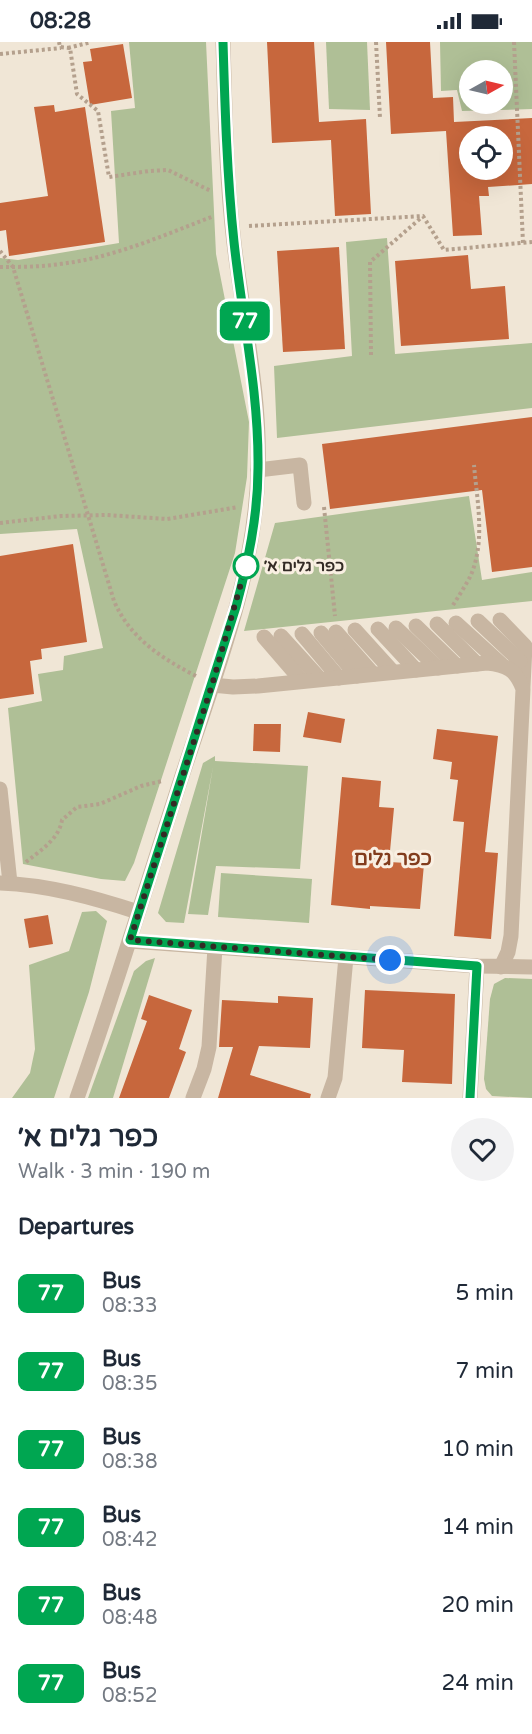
<!DOCTYPE html>
<html lang="en">
<head>
<meta charset="utf-8">
<style>
	:root { --surface:#fff; --page:#f2f2f3; --text:#1f2937; --muted:#747a83 }
	body { margin:0; font-family:"Varela Round",Heebo,sans-serif; background:var(--page); color:var(--text); height:100vh; display:flex; flex-direction:column; font-size:22px; white-space:nowrap }
	* { box-sizing:border-box; margin:0 }
	p { font-size:20px; color:var(--muted) }
	.icon { flex:none; width:33px; height:33px; fill:none; stroke:currentColor; stroke-width:2; stroke-linecap:round; stroke-linejoin:round }
	.map { position:relative; height:1056px; overflow:hidden }
	.drawer { display:flex; flex-direction:column; background:var(--surface); flex:1 }
	.drawer>* { flex:none }
	.badge { padding:0 12px; border-radius:9px; font-size:21px; line-height:39px }
	.needle { width:39px; rotate:82deg }
	.fabs { position:absolute; left:459px; top:18px; display:grid; gap:12px }
	.fabs a { display:grid; place-items:center; width:54px; height:54px; border-radius:50%; background:var(--surface); box-shadow:0 6px 24px #0002; font-size:30px }
	.you { position:absolute; width:30px; height:30px; margin:-15px; border:4px solid #fff; border-radius:50%; background:#1a73e8; box-shadow:0 0 0 9px #1a73e833 }
	.map>.badge { position:absolute; translate:-50% -50%; box-shadow:0 0 0 3px #fff }
	h2 { padding:0 18px; font-size:22px; line-height:54px }
	.round { display:grid; place-items:center; flex:none; width:63px; height:63px; border-radius:32px; background:var(--page) }
	.summary { display:flex; align-items:center; justify-content:space-between; height:102px; padding:0 18px }
	h1 { font-size:28px; font-weight:700; line-height:45px }
	ul { padding:0; list-style:none }
	li { display:flex; align-items:center; gap:18px; height:78px; padding:0 18px }
	li div { flex:1 }
	li b { display:block; font-size:22px }
	li em { font-style:normal }
	li .badge { min-width:66px; font-weight:700; text-align:center }
	.status { display:flex; justify-content:space-between; align-items:center; height:42px; padding:0 30px; background:var(--surface); direction:ltr }
	.status svg { height:16px; fill:currentColor }
	.map>svg:first-child { display:block }
</style>
</head>
<body>
<div class="status"><b>08:28</b><svg viewBox="0 0 49 12"><path d="M0 12V9h3v3zM5 12V6h3v6zM10 12V3h3v9zM15 12V0h3v12zM26 1h20v11H26zM47 4h2v5h-2z"/></svg></div>
<div class="map">
<svg width="532" height="1056" viewBox="0 0 532 1056">
	<rect width="100%" height="100%" fill="#f0e6d6"/>
	<g fill="#afbf96" fill-rule="evenodd">
		<path d="M 129,0 L 206,0 L 216,212 L 249,380 L 247,435 L 235,511 L 134,821 L 125,839 L 101,837 L 23,822 L 8,666 L 42,659 L 38,632 L 63,628 L 64,614 L 103,606 L 77,487 L 0,492 L 0,216 L 18,218 L 119,201 L 111,69 L 135,66 Z"/>
		<path d="M 326,0 L 367,0 L 370,68 L 329,67 Z"/>
		<path d="M 440,0 L 532,0 L 532,67 L 462,69 L 457,48 L 441,49 ZM 470,28 L 502,28 L 502,62 L 470,62 Z"/>
		<path d="M 387,196 L 395,312 L 532,301 L 532,366 L 277,396 L 274,324 L 352,314 L 346,200 Z"/>
		<path d="M 469,454 L 482,538 L 532,530 L 532,559 L 244,589 L 275,481 Z"/>
		<path d="M 215,714 L 215,719 L 308,724 L 300,827 L 216,824 L 208,873 L 188,872 L 213,725 L 184,881 L 166,880 L 158,871 L 203,721 Z"/>
		<path d="M 221,831 L 312,837 L 309,881 L 218,875 Z"/>
		<path d="M 96,869 L 107,879 L 89,950 L 54,1056 L 12,1056 L 30,1031 L 35,1007 L 29,923 L 69,909 L 82,870 Z"/>
		<path d="M 155,916 L 113,1056 L 88,1056 L 134,929 L 146,919 Z"/>
		<path d="M 505,936 L 532,937 L 532,1056 L 492,1054 L 486,1047 L 484,1037 L 490,957 L 494,942 Z"/>
	</g>
	<g fill="#c7673d" fill-rule="evenodd">
		<path d="M 267,0 L 314,0 L 319,80 L 366,77 L 371,172 L 335,174 L 331,98 L 272,101 Z"/>
		<path d="M 386,0 L 430,0 L 433,56 L 453,55 L 454,80 L 532,76 L 532,142 L 488,145 L 489,154 L 479,154 L 482,193 L 453,194 L 446,89 L 391,92 ZM 470,94 L 502,94 L 502,128 L 470,128 Z"/>
		<path d="M 123,2 L 132,56 L 90,63 L 83,20 L 92,19 L 90,7 Z"/>
		<path d="M 54,63 L 55,70 L 85,65 L 105,200 L 9,214 L 6,188 L 0,189 L 0,161 L 48,154 L 34,65 Z"/>
		<path d="M 339,205 L 345,307 L 283,310 L 277,209 Z"/>
		<path d="M 468,213 L 471,247 L 505,244 L 509,297 L 401,304 L 395,219 Z"/>
		<path d="M 532,375 L 532,525 L 492,530 L 482,448 L 330,467 L 322,402 Z"/>
		<path d="M 73,502 L 87,600 L 41,607 L 42,617 L 30,619 L 34,652 L 0,657 L 0,514 Z"/>
		<path d="M 308,670 L 345,677 L 341,701 L 303,695 Z"/>
		<path d="M 254,682 L 281,682 L 280,710 L 253,709 Z"/>
		<path d="M 437,687 L 498,694 L 485,810 L 498,811 L 491,897 L 454,894 L 464,780 L 453,779 L 458,738 L 450,737 L 452,720 L 433,717 Z"/>
		<path d="M 342,735 L 381,739 L 379,765 L 394,766 L 389,820 L 424,822 L 420,867 L 370,864 L 370,867 L 331,863 Z"/>
		<path d="M 48,873 L 53,902 L 29,906 L 24,877 Z"/>
		<path d="M 365,948 L 455,952 L 452,1042 L 402,1040 L 404,1008 L 362,1006 Z"/>
		<path d="M 149,953 L 192,968 L 179,1007 L 186,1010 L 169,1056 L 119,1056 L 147,979 L 141,977 Z"/>
		<path d="M 278,954 L 313,956 L 310,1006 L 259,1004 L 250,1033 L 311,1052 L 310,1056 L 218,1056 L 233,1005 L 219,1005 L 222,958 L 278,961 Z"/>
	</g>
	<g fill="none" stroke-linecap="round" stroke-linejoin="round">
		<g stroke="#b4a08d" stroke-width="4" stroke-dasharray="3 3" stroke-linecap="butt">
			<path d="M 59,0 L 60,5 L 70,6 L 77,52 L 98,69 L 109,135 L 149,129 L 168,128 L 211,149"/>
			<path d="M 376,0 L 380,76"/>
			<path d="M 514,0 L 523,201"/>
			<path d="M 68,6 L 91,0"/>
			<path d="M 0,12 L 61,6"/>
			<path d="M 249,184 L 423,174 L 444,208 L 532,200"/>
			<path d="M 0,209 L 13,225 L 114,559 C 130,596 161,616 196,634"/>
			<path d="M 0,225 C 20,225 40,225 60,222 C 113,216 164,193 214,174"/>
			<path d="M 371,313 L 370,220 L 422,175"/>
			<path d="M 324,465 L 335,574"/>
			<path d="M 0,481 L 61,474 L 107,473 L 167,477 L 238,465"/>
			<path d="M 453,563 C 459,554 465,544 470,535 C 486,500 477,459 474,423"/>
			<path d="M 26,820 C 41,808 59,797 62,778 L 77,765 L 100,762 L 141,744 L 162,739"/>
		</g>
		<g stroke="#c8b6a2" stroke-width="15">
			<path d="M 258,428 L 300,423 L 304,461"/>
			<path d="M 500,578 L 525,604 L 523,644"/>
			<path d="M 478,579 L 520,619"/>
			<path d="M 456,581 L 501,622"/>
			<path d="M 437,582 L 477,622"/>
			<path d="M 416,584 L 457,624"/>
			<path d="M 396,586 L 438,626"/>
			<path d="M 378,587 L 416,628"/>
			<path d="M 355,588 L 393,630"/>
			<path d="M 336,590 L 373,632"/>
			<path d="M 321,591 L 357,634"/>
			<path d="M 302,592 L 339,636"/>
			<path d="M 281,594 L 320,637"/>
			<path d="M 264,595 L 302,639"/>
			<path d="M 212,643 L 233,645 L 258,644 L 487,621 C 507,623 516,628 523,647 L 511,894 L 508,910 L 501,925"/>
			<path d="M 0,747 L 10,841"/>
			<path d="M 0,841 C 48,843 92,855 138,870"/>
			<path d="M 130,899 L 477,924 L 532,925"/>
			<path d="M 77,1056 C 114,951 146,845 180,740 C 213,639 255,536 258,429 C 261,353 243,277 234,201 C 226,135 225,67 223,0"/>
			<path d="M 193,1056 L 204,1027 L 209,1005 L 215,905"/>
			<path d="M 328,1056 L 335,1036 L 346,915"/>
			<path d="M 470,1056 L 477,924"/>
		</g>
	</g>
	<g fill="none" stroke-linecap="round" stroke-linejoin="round">
		<defs>
			<path id="line" d="M 223,0 C 225,67 227,134 234,200 C 242,275 259,350 258,426 C 258,474 248,520 236,565 L 130,898 L 477,924 L 470,1056"/>
		</defs>
		<use href="#line" stroke="#fff" stroke-width="14"/>
		<use href="#line" stroke="#00a651" stroke-width="9"/>
		<path stroke="#332a25" stroke-width="6" stroke-dasharray="0 10.8" d="M 246,524 L 212,643 L 130,898 L 390,918"/>
	</g>
	<circle fill="#fff" stroke="#00a651" stroke-width="3" cx="246" cy="524" r="12"/>
	<g text-anchor="middle" dominant-baseline="central" stroke-width="6" stroke-linejoin="round" paint-order="stroke">
		<g font-size="16" font-weight="bold" fill="#332a25" stroke="#f9efe2" text-anchor="start">
			<text x="264" y="524">כפר גלים א׳</text>
		</g>
		<g font-size="20" font-weight="bold" fill="#823c1d" stroke="#f9efe2">
			<text x="393" y="817">כפר גלים</text>
		</g>
	</g>
</svg>
<div class="fabs">
<a><svg class="needle" viewBox="-14 -14 28 28"><path d="M0-13l5 13h-10z" fill="#e53935"/><path d="M0 13l5-13h-10z" fill="#747a83"/></svg></a>
<a><svg class="icon" aria-label="locate" viewBox="0 0 24 24"><circle cx="12" cy="12" r="6"/><path d="M12 2v4M12 18v4M2 12h4M18 12h4"/></svg></a>
</div>
<div class="you" style="left:390px;top:918px"></div>
<b class="badge" style="left:245px;top:279px;background:#00a651;color:#fff">77</b>
</div>
<section class="drawer">
<div class="summary"><div><h1>כפר גלים א׳</h1><p>Walk · 3 min · 190 m</p></div><a class="round"><svg class="icon" aria-label="heart" viewBox="0 0 24 24"><path d="M12 20l-8-8c-3-5 5-10 8-4 3-6 11-1 8 4z"/></svg></a></div>
<h2>Departures</h2>
<ul>
<li><span class="badge" style="background:#00a651;color:#fff">77</span><div><b>Bus</b><p>08:33</p></div><em>5 min</em></li>
<li><span class="badge" style="background:#00a651;color:#fff">77</span><div><b>Bus</b><p>08:35</p></div><em>7 min</em></li>
<li><span class="badge" style="background:#00a651;color:#fff">77</span><div><b>Bus</b><p>08:38</p></div><em>10 min</em></li>
<li><span class="badge" style="background:#00a651;color:#fff">77</span><div><b>Bus</b><p>08:42</p></div><em>14 min</em></li>
<li><span class="badge" style="background:#00a651;color:#fff">77</span><div><b>Bus</b><p>08:48</p></div><em>20 min</em></li>
<li><span class="badge" style="background:#00a651;color:#fff">77</span><div><b>Bus</b><p>08:52</p></div><em>24 min</em></li>
</ul>
</section>
</body>
</html>
